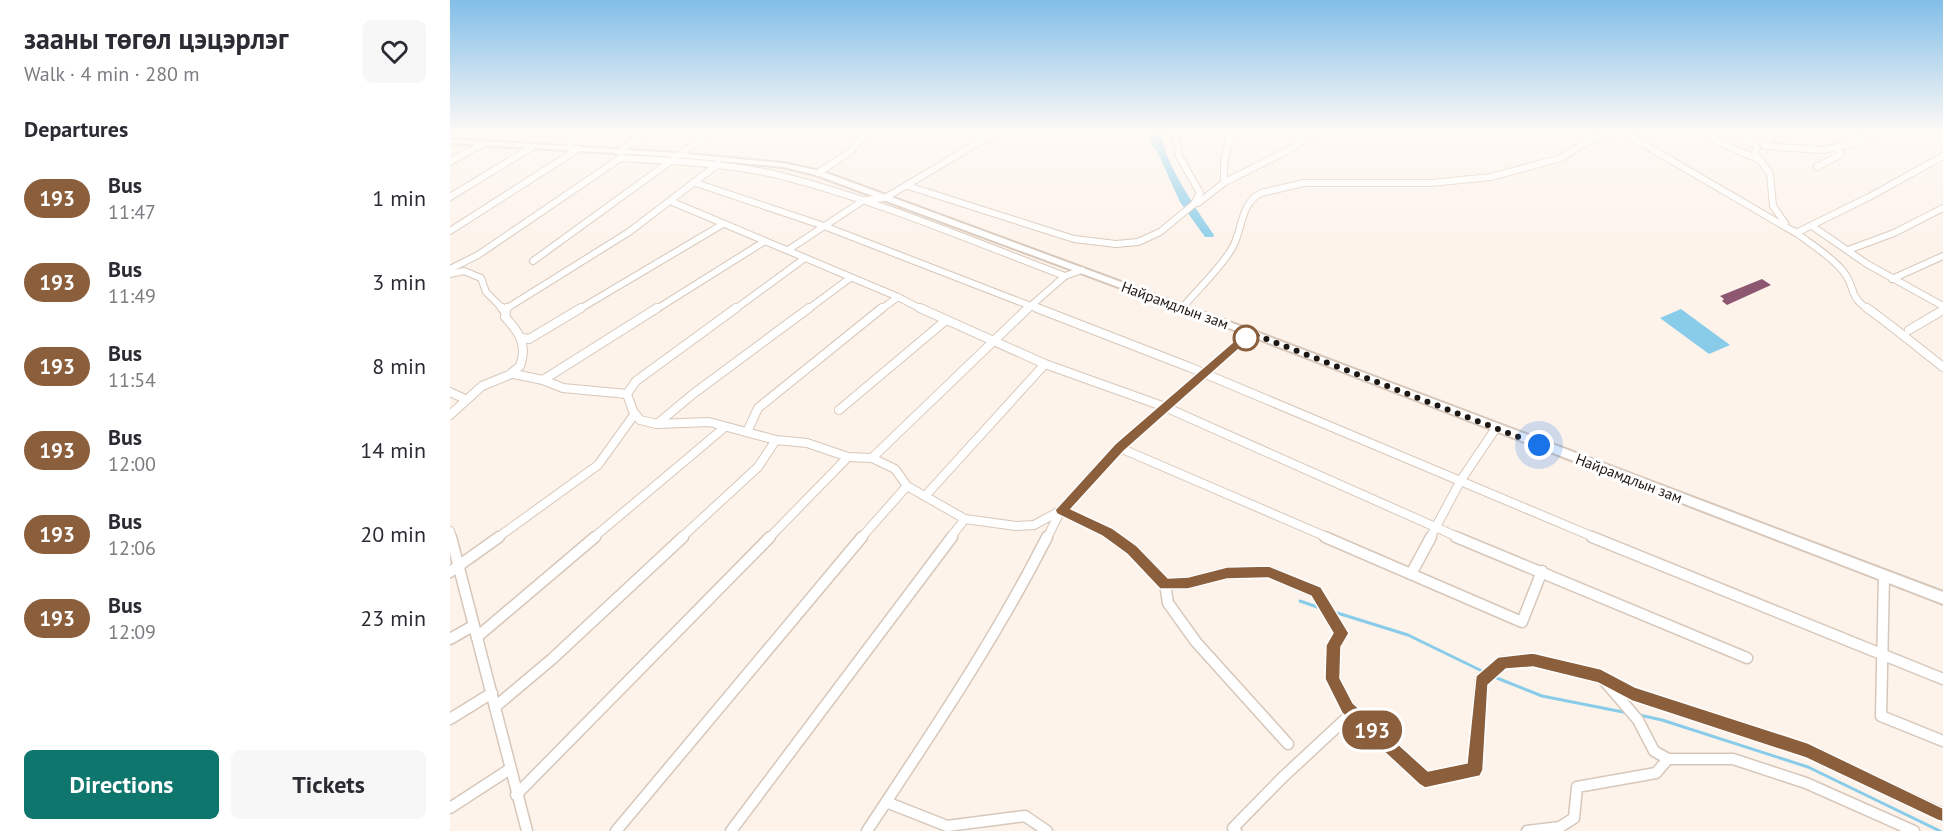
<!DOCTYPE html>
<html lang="en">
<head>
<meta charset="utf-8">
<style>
	:root { --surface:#fff; --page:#f7f7f7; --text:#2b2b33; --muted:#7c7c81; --accent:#0f766e }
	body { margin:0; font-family:"PT Sans",sans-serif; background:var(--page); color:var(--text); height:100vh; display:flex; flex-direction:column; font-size:22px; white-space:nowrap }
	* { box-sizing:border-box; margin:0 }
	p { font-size:20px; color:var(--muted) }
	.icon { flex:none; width:33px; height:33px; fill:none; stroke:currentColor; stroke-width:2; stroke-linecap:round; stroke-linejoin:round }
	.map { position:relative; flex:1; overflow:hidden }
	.details { display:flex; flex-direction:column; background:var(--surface); width:450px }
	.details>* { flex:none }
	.badge { padding:0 12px; border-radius:20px; font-size:21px; line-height:39px }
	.you { position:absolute; width:30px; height:30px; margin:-15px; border:4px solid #fff; border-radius:50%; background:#1a73e8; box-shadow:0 0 0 9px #1a73e833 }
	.map>.badge { position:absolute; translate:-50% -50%; box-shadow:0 0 0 3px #fff }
	h2 { padding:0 24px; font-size:22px; line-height:54px }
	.round { display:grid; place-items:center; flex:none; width:63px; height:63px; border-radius:9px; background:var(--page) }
	.headline { display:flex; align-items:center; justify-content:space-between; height:102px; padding:0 24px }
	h1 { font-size:28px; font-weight:600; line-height:45px }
	.primary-button { display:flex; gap:12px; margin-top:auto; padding:12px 24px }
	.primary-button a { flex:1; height:69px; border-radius:9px; background:var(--accent); color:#fff; font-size:24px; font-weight:600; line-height:69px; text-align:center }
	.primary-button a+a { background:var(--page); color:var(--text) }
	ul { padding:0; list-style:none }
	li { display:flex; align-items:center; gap:18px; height:84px; padding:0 24px }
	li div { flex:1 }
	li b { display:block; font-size:22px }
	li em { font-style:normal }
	li .badge { min-width:66px; font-weight:700; text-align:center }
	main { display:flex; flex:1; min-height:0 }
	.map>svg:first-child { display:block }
</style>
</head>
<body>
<main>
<section class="details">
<div class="headline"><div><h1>зааны төгөл цэцэрлэг</h1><p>Walk · 4 min · 280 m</p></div><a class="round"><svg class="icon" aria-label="heart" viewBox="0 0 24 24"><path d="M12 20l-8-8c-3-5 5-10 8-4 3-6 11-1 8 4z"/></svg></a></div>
<h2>Departures</h2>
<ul>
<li><span class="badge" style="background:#8b5e3c;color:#fff">193</span><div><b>Bus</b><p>11:47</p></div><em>1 min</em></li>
<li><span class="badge" style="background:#8b5e3c;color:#fff">193</span><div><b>Bus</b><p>11:49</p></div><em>3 min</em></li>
<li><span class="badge" style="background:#8b5e3c;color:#fff">193</span><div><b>Bus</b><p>11:54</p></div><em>8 min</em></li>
<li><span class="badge" style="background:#8b5e3c;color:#fff">193</span><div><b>Bus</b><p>12:00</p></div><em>14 min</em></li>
<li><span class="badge" style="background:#8b5e3c;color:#fff">193</span><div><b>Bus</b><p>12:06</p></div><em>20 min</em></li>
<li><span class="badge" style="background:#8b5e3c;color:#fff">193</span><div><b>Bus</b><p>12:09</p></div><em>23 min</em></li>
</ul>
<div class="primary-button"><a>Directions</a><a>Tickets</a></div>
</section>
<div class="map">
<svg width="1493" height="831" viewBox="0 0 1493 831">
	<rect width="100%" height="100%" fill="#fdf3eb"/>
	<path fill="#89cce9" d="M 1231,309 L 1280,345 L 1259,354 L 1210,318 Z"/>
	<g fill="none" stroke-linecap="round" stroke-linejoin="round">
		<g stroke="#89cce9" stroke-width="3">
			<path d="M 850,601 L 870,608"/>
			<path d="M 881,611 L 958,635 L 1034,672"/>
			<path d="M 1042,676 L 1092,696 L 1178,713"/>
			<path d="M 1189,715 L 1212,720 L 1358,767 L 1490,831"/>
		</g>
		<path fill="#89cce9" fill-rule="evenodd" d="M 701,131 L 711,131 C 711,158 748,212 764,235 L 763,237 L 755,237 L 730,202 L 707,151 L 701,144 Z"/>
	</g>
	<path fill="#8d5772" d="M 1312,279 L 1321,285 L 1277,305 L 1272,301 L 1274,299 L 1270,296 Z"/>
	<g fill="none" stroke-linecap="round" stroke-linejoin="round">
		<defs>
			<g id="street-far2">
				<path d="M 118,131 L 120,148"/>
				<path d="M 224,131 L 232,131"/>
				<path d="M 1171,131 L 1346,233 L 1421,196 L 1493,156"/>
				<path d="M 1252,131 L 1277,146 L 1308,159"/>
				<path d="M 1292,131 L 1307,148 L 1305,153 L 1320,174 L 1323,206 L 1335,223"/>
				<path d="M 1315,146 L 1372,150 L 1397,145 L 1430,131"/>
				<path d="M 1315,146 L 1327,131"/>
				<path d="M 170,152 L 195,131"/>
				<path d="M 170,158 C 224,161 279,163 332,176 C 429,201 522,241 615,276"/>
				<path d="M 0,162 L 34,143"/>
				<path d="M 1367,167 L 1391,154 L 1387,147"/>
				<path d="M 368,173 L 401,151 L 416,131"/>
				<path d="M 243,182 L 374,226 L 591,310"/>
				<path d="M 774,183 L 774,162 L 781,131"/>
				<path d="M 458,186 L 624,239 L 666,244 L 688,242 L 710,232 L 744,204 L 750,193 L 729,156 L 725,131"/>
				<path d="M 0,197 L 82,147"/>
				<path d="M 220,201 L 448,297 L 473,310"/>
				<path d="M 748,203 L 775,182 L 841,149 L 865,131"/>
				<path d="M 1362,226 L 1417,264 L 1493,306"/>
				<path d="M 0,231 L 128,149"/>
				<path d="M 1344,231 C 1360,244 1380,255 1393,271 C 1407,289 1397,295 1419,310"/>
				<path d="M 338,250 L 414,200 L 435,198 L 548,131"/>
				<path d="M 1398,250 L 1444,233 L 1493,208"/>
				<path d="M 83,261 L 247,142 L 258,131"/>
				<path d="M 0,269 L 28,255 L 172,157"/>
				<path d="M 0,274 L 14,271 L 31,278 L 36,292 L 54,310"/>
				<path d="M 1442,279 L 1493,256"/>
				<path d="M 732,308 C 748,289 768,271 781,250 C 793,232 789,204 811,193 L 854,183 L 981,183 L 1041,177 L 1111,158 L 1135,143 L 1168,131"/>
				<path d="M 54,310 L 179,232 L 268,164"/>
				<path d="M 128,310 L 273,224"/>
				<path d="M 205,310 L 315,241"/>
				<path d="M 284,310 L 355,258"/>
				<path d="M 357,310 L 400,278"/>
				<path d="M 430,310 L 448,297"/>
				<path d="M 576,310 L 615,276 L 632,270"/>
			</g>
			<g id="street-far1">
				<path d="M 286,308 L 186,381 L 177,394 L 183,411 L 190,420 L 207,424 L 243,394 L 359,308"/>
				<path d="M 470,308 L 595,364 L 715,407 L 1010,538"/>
				<path d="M 587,308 L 739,367 L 1146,538"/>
				<path d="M 1417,308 C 1444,327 1467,347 1493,367"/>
				<path d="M 54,310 L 57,308"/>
				<path d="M 1459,330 L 1493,310"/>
				<path d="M 73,338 L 79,339 L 131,308"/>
				<path d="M 64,374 L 93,380 L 113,388 L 177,394"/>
				<path d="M 93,380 L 207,308"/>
				<path d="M 0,392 L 15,399"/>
				<path d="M 389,410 L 495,321"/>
				<path d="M 0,415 L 32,386 L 59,375 L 70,366 C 78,345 69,332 55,317 L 56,312 L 52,308"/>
				<path d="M 207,424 L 259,422 L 326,440 L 357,443 L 398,457 L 422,458 L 445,469 L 457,486 L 515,519 L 566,526 L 584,525 L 610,511"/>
				<path d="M 297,432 L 308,408 L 432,308"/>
				<path d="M 670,448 L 879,538"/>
				<path d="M 422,458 L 578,308"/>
				<path d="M 476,495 L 595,364"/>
				<path d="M 611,510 L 666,538"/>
				<path d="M 0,531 L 2,538"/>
				<path d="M 47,538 L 148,465 L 184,415"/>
				<path d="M 143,538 L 275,427"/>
				<path d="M 231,538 L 308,467 L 326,440"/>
				<path d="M 319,538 L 398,457"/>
				<path d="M 411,538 L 457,486"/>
				<path d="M 500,538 L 515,519"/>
				<path d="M 597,538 L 611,510 L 670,448 L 794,338 L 806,335"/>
				<path d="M 980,538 L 1011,480 L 1046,428"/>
			</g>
			<g id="street">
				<path d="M 1,537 L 77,831"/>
				<path d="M 664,537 L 682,550 L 715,584 L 718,603 L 746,642 L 838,744"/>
				<path d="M 875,537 L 1072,622 L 1092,571"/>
				<path d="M 1006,537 L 1297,658"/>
				<path d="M 1142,537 L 1493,679"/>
				<path d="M 0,572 L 49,537"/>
				<path d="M 961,574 L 981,537"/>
				<path d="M 1434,576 L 1431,716 L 1493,741"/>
				<path d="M 715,584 L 738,583 L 777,573 L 819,572 L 866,592 L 891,633 C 888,640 883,648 882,655 C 876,704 942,751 975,779 L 1024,770 L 1031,681 L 1053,662 L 1083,660 L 1151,677 L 1188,720 L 1204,751 L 1218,759 L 1283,759 L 1356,783 L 1464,831"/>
				<path d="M 27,637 L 145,537"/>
				<path d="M 0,639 L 23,626"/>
				<path d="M 1158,681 L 1182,693 L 1358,751 L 1493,814"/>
				<path d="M 45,707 L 102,659 L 233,537"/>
				<path d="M 0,719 L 42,693"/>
				<path d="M 66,795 L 320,537"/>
				<path d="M 436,802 L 497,826 L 575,816 L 597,831"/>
				<path d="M 0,808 L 60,769"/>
				<path d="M 166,831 L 412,537"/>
				<path d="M 281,831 L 502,537"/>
				<path d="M 417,831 C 480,735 545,640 597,537"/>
				<path d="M 786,831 L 783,828 L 833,777 L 903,712"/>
				<path d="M 1077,831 L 1110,827 L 1124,818 L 1127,787 L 1206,773 L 1218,759"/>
			</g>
			<path id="secondary" d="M 0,139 L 227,153 L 333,163 L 371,171 L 809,333 L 1493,592 L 1493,604 L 803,337 L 366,175 L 333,167 L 227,157 L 0,143 Z"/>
		</defs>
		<use href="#street-far2" stroke="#d7c7ba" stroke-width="8"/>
		<use href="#street-far1" stroke="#d7c7ba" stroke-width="10"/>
		<use href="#street" stroke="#d7c7ba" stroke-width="13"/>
		<use href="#secondary" stroke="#d7c7ba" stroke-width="4"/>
		<use href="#street-far2" stroke="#fff" stroke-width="6"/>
		<use href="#street-far1" stroke="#fff" stroke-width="8"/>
		<use href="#street" stroke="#fff" stroke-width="10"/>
		<use href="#secondary" fill="#fff" fill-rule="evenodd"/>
	</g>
	<linearGradient id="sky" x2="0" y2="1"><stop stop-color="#82bee8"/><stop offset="0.53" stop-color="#fefaf6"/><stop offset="1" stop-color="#fefaf6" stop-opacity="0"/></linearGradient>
	<rect width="1493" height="248" fill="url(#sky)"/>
	<path fill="#8b5e3c" stroke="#fff" stroke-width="1.5" d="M 806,331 L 811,335 L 810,337 L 798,341 L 674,451 L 621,509 L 662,528 L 687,546 L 718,578 L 738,577 L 777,567 L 819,566 L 871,587 L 899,633 L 891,647 L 890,678 L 903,703 L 978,771 L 1017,763 L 1026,676 L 1048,657 L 1083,653 L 1151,669 L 1185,687 L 1358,743 L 1493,808 L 1493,822 L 1487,820 L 1356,758 L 1182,701 L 1148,683 L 1083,667 L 1056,669 L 1038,685 L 1033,770 L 1030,776 L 975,788 L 970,785 L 892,713 L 875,679 L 876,645 L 883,633 L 861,596 L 818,578 L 777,579 L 738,589 L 710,589 L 677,554 L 652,536 L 607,514 L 605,510 L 665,444 L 790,336 Z"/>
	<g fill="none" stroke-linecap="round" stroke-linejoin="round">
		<path stroke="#1d1713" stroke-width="6" stroke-dasharray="0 10.8" d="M 796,338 L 806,335 L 1089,445"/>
	</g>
	<circle fill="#fff" stroke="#8b5e3c" stroke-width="3" cx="796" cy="338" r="12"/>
	<g text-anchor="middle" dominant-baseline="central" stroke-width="6" stroke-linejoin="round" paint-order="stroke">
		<g font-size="15" fill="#1d1713" stroke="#fff">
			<text transform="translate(725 305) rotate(20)">Найрамдлын зам</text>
			<text transform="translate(1179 478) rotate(21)">Найрамдлын зам</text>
		</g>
	</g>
</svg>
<div class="you" style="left:1089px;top:445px"></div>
<b class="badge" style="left:922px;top:730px;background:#8b5e3c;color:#fff">193</b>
</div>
</main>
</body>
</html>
